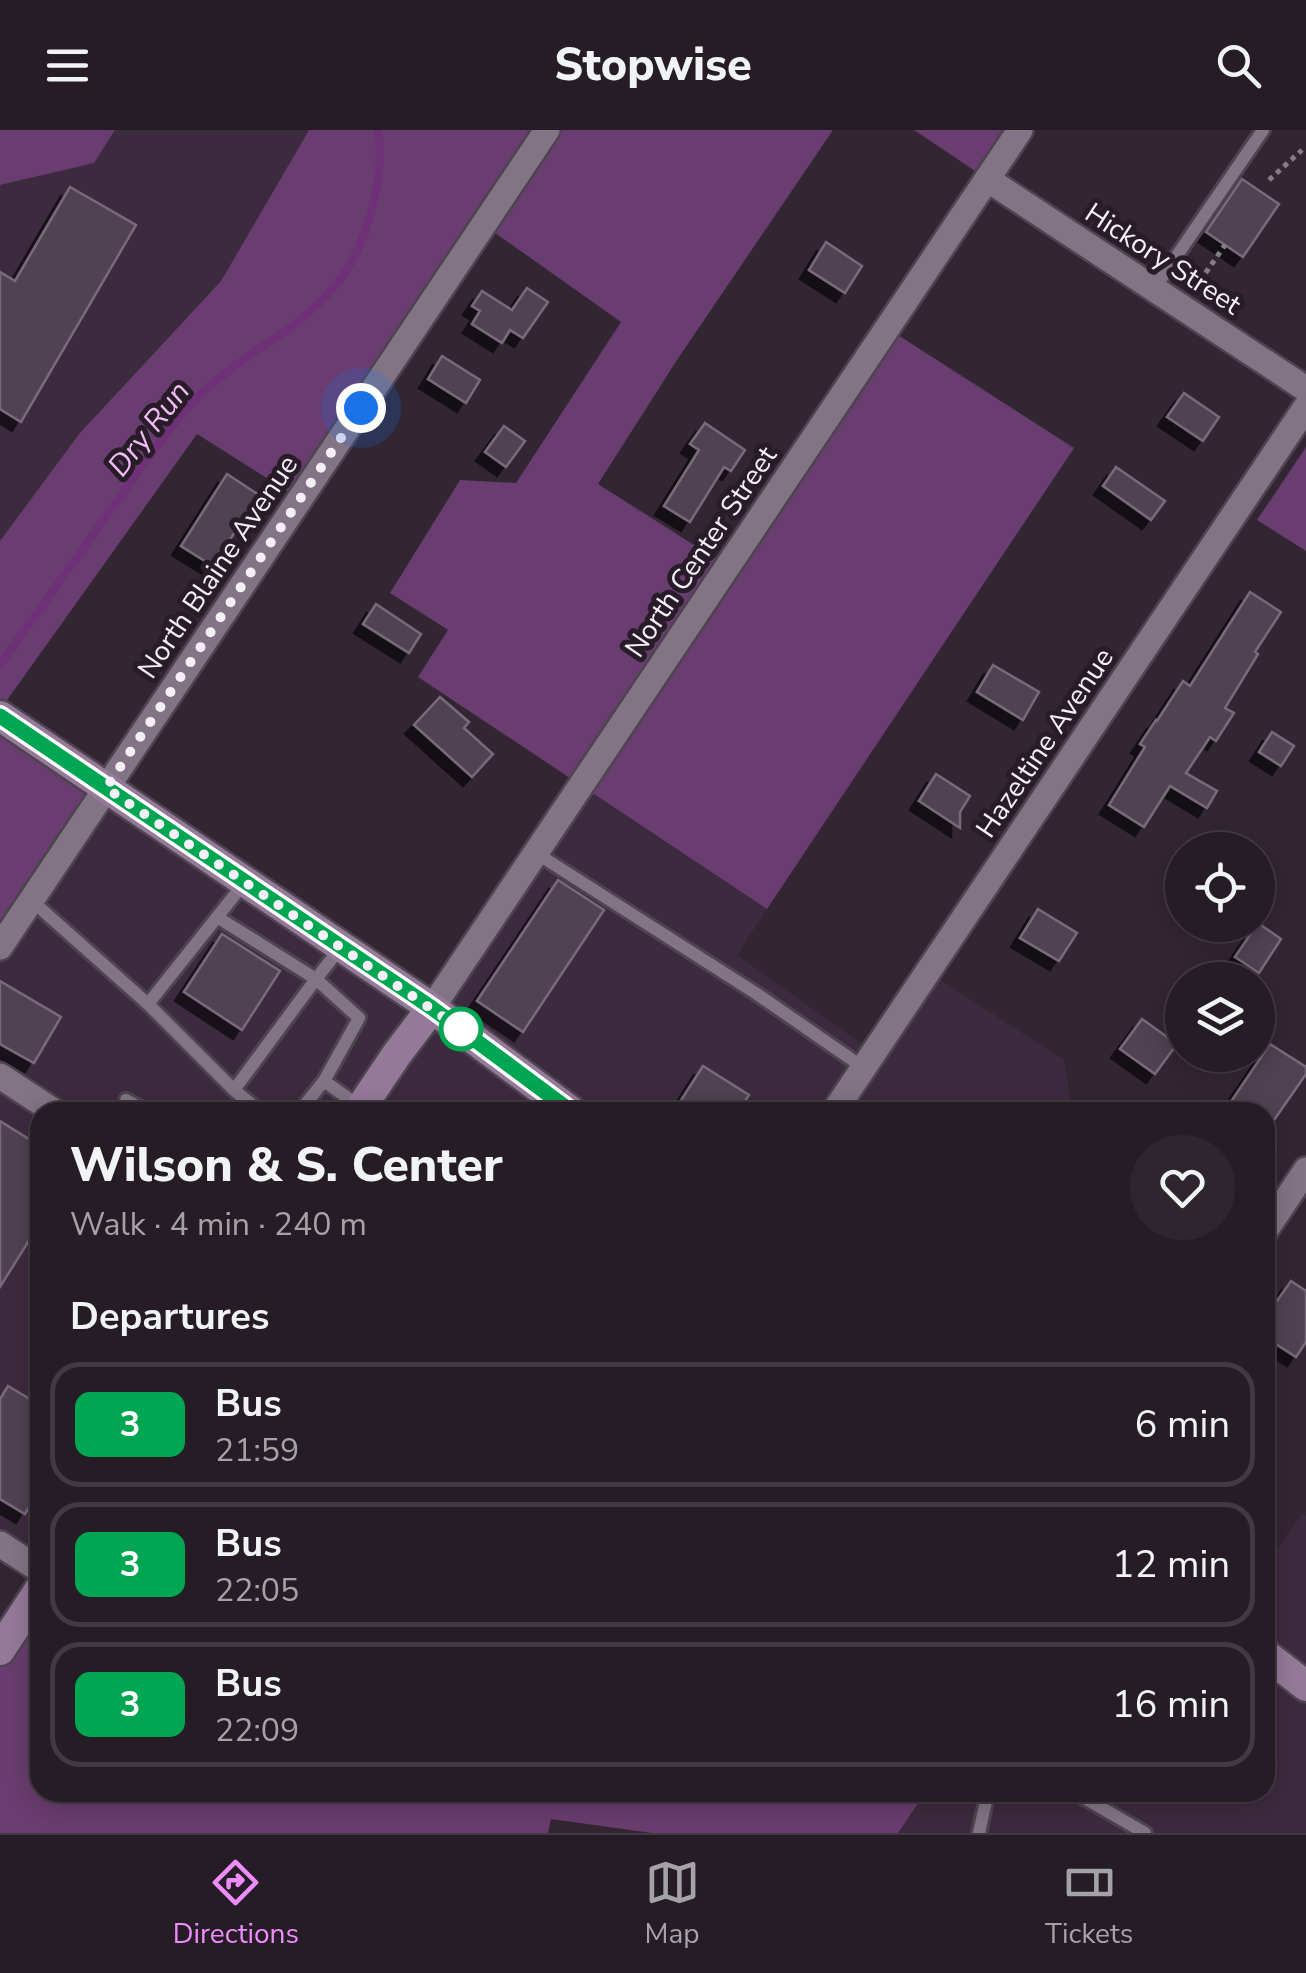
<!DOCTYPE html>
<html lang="en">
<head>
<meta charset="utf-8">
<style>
	:root { --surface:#261c26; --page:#2e252e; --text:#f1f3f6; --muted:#a4a1a7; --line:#423a43; --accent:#ed8cfa }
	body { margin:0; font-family:"Nunito Sans",sans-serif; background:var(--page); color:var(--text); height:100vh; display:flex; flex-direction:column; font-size:38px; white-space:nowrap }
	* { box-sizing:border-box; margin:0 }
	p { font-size:32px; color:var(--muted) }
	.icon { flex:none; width:55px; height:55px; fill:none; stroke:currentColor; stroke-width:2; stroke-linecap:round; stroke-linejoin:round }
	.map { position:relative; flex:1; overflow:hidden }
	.panel { position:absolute; left:30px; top:972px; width:1245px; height:700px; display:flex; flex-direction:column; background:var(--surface); border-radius:30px; box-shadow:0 5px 25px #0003,0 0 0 2px var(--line) }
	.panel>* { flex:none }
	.badge { padding:0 20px; border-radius:15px; font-size:35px; line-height:65px }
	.buttons { position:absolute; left:1165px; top:702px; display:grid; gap:20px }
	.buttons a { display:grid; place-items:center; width:110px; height:110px; border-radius:50%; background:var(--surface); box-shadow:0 5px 25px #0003,0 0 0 2px var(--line); font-size:50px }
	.you { position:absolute; width:50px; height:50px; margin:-25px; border:8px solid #fff; border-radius:50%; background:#1a73e8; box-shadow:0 0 0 15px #1a73e833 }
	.map>.badge { position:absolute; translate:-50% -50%; box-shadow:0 0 0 5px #fff }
	h2 { padding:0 40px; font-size:38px; line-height:90px }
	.round { display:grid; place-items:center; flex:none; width:105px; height:105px; border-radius:52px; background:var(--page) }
	.head { display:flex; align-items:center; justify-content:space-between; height:170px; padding:0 40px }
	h1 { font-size:48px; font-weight:800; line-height:75px }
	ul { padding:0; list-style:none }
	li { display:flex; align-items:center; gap:30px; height:125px; margin:0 20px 15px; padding:0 20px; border:5px solid var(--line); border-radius:30px }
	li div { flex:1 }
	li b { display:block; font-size:38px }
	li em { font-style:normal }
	li .badge { min-width:110px; font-weight:700; text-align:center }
	header { display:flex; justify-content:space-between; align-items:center; height:130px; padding:0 40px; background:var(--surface); font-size:45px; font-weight:800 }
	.menu { display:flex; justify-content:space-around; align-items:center; height:140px; border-top:2px solid var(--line); background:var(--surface); font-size:28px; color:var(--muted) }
	.menu a { display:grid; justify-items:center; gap:5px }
	.menu .on { color:var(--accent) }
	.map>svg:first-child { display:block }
</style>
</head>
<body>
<header><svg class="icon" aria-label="menu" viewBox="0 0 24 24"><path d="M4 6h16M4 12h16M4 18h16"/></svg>Stopwise<svg class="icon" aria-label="search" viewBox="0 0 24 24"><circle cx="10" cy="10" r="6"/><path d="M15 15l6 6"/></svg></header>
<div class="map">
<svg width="1306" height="1703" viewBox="0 0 1306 1703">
	<defs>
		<filter id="shadow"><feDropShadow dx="-9" dy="9" stdDeviation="0" flood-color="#0009"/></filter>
	</defs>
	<rect width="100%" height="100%" fill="#322633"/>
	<g fill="#3c2b3e">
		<path d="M 115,0 L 309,0 L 221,151 L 79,304 L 0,411 L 0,55 L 93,33 Z"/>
		<path d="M 581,655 L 767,779 L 737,825 L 873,922 L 928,842 L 1064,930 L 1073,982 L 40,982 L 40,1440 L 0,1414 L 0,817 L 106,658 L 431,878 Z"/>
		<path d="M 1302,1383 L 1306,1386 L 1306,1703 L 898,1703 L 925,1663 L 1265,1662 L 1265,1437 Z"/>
	</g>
	<g fill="#693d6f">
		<path d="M 0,0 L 115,0 L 94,33 L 0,55 Z"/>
		<path d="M 309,0 L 833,0 L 677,230 L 598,354 L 727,436 L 887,198 L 1074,318 L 767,779 L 418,547 L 448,500 L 390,463 L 460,350 L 516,353 L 621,192 L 484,95 L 300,369 L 197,304 L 0,580 L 0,411 L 79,304 L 221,151 Z"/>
		<path d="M 914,0 L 1020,0 L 987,49 Z"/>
		<path d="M 1306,317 L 1306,421 L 1257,390 Z"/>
		<path d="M 0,586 L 106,658 L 0,817 Z"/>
		<path d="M 40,1459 L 40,1662 L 925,1663 L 898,1703 L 652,1703 L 551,1689 L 548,1703 L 0,1703 L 0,1520 Z"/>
	</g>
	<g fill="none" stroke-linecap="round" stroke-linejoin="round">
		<path stroke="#6e3076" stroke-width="8" d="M 0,535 C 38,481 77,428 115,374 C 141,338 167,298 199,266 C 242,223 302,200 339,151 C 367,114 386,45 378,0"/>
	</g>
	<g fill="#4f4251" stroke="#786a7a" stroke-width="2.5" filter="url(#shadow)">
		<path d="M 1242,49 L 1279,74 L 1243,127 L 1206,102 Z"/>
		<path d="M 70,57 L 136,95 L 21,292 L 0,279 L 0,142 L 15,151 Z"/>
		<path d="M 826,112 L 862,136 L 845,163 L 809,140 Z"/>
		<path d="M 527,158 L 548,172 L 523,208 L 510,200 L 502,213 L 472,194 L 480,181 L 472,176 L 482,161 L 512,180 Z"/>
		<path d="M 442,226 L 480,250 L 466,273 L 428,249 Z"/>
		<path d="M 1184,263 L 1219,287 L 1203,311 L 1167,287 Z"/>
		<path d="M 705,293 L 745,320 L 731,341 L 724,337 L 690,392 L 664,376 L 699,320 L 690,314 Z"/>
		<path d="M 504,296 L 525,311 L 506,337 L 485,322 Z"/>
		<path d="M 1116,337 L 1165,371 L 1151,390 L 1103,356 Z"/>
		<path d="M 227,344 L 259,365 L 213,436 L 181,416 Z"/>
		<path d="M 1250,462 L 1281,482 L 1255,522 L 1258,524 L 1225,578 L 1234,583 L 1216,611 L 1210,607 L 1186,643 L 1217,661 L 1207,678 L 1170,656 L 1144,697 L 1109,675 L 1145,617 L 1140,614 L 1156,590 L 1157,591 L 1183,551 L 1190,556 Z"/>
		<path d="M 376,474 L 421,504 L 409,523 L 363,494 Z"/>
		<path d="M 993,535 L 1039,562 L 1023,590 L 977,562 Z"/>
		<path d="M 440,567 L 469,592 L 464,598 L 493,624 L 472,647 L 414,595 Z"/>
		<path d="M 1272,602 L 1294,616 L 1281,636 L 1259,622 Z"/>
		<path d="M 936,644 L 970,666 L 960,682 L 960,698 L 919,671 Z"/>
		<path d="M 558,750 L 604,780 L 523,902 L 477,871 Z"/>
		<path d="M 1038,779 L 1077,803 L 1059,831 L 1020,808 Z"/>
		<path d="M 1258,793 L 1281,809 L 1259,843 L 1235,827 Z"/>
		<path d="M 222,804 L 280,841 L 242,900 L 184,862 Z"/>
		<path d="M 0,851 L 61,887 L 34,933 L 0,914 Z"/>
		<path d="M 1142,889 L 1177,914 L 1155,944 L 1120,919 Z"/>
		<path d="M 1270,914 L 1306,937 L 1306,944 L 1265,1003 L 1265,982 L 1224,982 Z"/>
		<path d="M 703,936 L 749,965 L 738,982 L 690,982 L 678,975 Z"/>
		<path d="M 0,991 L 40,1016 L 40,1093 L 0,1157 Z"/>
		<path d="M 1291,1151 L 1306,1161 L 1306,1212 L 1296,1227 L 1265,1207 L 1265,1188 Z"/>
		<path d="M 8,1256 L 40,1275 L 40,1359 L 25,1384 L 0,1369 L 0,1269 Z"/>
	</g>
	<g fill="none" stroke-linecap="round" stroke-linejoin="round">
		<defs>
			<g id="service">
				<path d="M 1154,159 L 1263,0"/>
				<path d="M 536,723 L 757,864 L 864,938"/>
				<path d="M 31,770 L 148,874 L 234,960"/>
				<path d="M 217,787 L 316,849 L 234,960 L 261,982"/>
				<path d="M 148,874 L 245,752"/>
				<path d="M 324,951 L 359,888 L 316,849 L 341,817"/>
				<path d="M 126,970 L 148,982"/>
				<path d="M 299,982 L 324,951 L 359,976"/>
				<path d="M 1074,1662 L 1145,1703"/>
				<path d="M 979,1703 L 988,1662"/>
			</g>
			<g id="minor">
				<path d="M 987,49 L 1306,259"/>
				<path d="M 0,817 L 547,0"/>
				<path d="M 432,878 L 1020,0"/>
				<path d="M 0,946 L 55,982"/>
				<path d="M 834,982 L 1306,277"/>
				<path d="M 1265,1101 L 1306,1040"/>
				<path d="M 0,1414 L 40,1440"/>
			</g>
			<g id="secondary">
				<path d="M 0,586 L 432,878 L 572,982"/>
				<path d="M 358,982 L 397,924 L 432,878"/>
				<path d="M 0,1520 L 40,1459"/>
				<path d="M 1265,1524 L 1306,1556"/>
			</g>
		</defs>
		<use href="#service" stroke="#4e4450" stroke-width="18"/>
		<use href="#minor" stroke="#4e4450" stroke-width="30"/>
		<use href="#secondary" stroke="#4e4450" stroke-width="35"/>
		<g stroke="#877d88" stroke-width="5" stroke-dasharray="5 5" stroke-linecap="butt">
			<path d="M 1269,50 L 1302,20"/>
			<path d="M 1200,151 L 1225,115"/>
		</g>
		<use href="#service" stroke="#827484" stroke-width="12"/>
		<use href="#minor" stroke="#827484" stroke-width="25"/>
		<use href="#secondary" stroke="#957999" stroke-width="30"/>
	</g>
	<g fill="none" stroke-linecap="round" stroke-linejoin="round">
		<defs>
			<path id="line" d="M 0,586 L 432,878 L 572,982"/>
		</defs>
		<use href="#line" stroke="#fff" stroke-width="22"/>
		<use href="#line" stroke="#00a651" stroke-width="15"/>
		<path stroke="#f7eff8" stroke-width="10" stroke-dasharray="0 18" d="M 361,278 L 106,658 L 461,899"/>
	</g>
	<circle fill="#fff" stroke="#00a651" stroke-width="5" cx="461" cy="899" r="20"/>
	<g text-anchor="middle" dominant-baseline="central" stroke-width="10" stroke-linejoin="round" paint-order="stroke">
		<g font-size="28" fill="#f7eff8" stroke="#281c29">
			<text transform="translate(1163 129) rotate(33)">Hickory Street</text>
			<text transform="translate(701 422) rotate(-56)">North Center Street</text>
			<text transform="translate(218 437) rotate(-56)">North Blaine Avenue</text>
			<text transform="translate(1045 613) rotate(-56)">Hazeltine Avenue</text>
		</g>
		<g font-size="30" font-style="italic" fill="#eebbf4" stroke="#281c29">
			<text transform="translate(149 299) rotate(-52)">Dry Run</text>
		</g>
	</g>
</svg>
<div class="buttons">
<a><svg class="icon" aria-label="locate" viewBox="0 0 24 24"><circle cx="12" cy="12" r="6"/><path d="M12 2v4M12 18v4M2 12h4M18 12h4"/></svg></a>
<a><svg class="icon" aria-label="layers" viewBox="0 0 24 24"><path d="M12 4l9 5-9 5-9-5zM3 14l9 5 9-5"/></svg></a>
</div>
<div class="you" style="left:361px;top:278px"></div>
<section class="panel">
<div class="head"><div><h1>Wilson &amp; S. Center</h1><p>Walk · 4 min · 240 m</p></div><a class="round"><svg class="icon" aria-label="heart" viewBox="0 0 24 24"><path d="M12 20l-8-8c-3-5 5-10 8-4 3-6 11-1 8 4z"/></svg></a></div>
<h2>Departures</h2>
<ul>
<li><span class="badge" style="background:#00a651;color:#fff">3</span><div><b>Bus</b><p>21:59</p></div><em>6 min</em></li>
<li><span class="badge" style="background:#00a651;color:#fff">3</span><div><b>Bus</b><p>22:05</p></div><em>12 min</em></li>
<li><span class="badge" style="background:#00a651;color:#fff">3</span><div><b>Bus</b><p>22:09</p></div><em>16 min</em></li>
</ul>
</section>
</div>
<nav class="menu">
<a class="on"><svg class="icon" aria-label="directions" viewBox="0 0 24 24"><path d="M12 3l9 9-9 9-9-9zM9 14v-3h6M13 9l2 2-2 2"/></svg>Directions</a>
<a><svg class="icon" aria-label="map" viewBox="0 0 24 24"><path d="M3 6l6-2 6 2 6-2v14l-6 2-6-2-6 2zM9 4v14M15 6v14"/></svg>Map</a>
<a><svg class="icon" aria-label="tickets" viewBox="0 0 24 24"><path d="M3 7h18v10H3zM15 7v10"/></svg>Tickets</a>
</nav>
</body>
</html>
